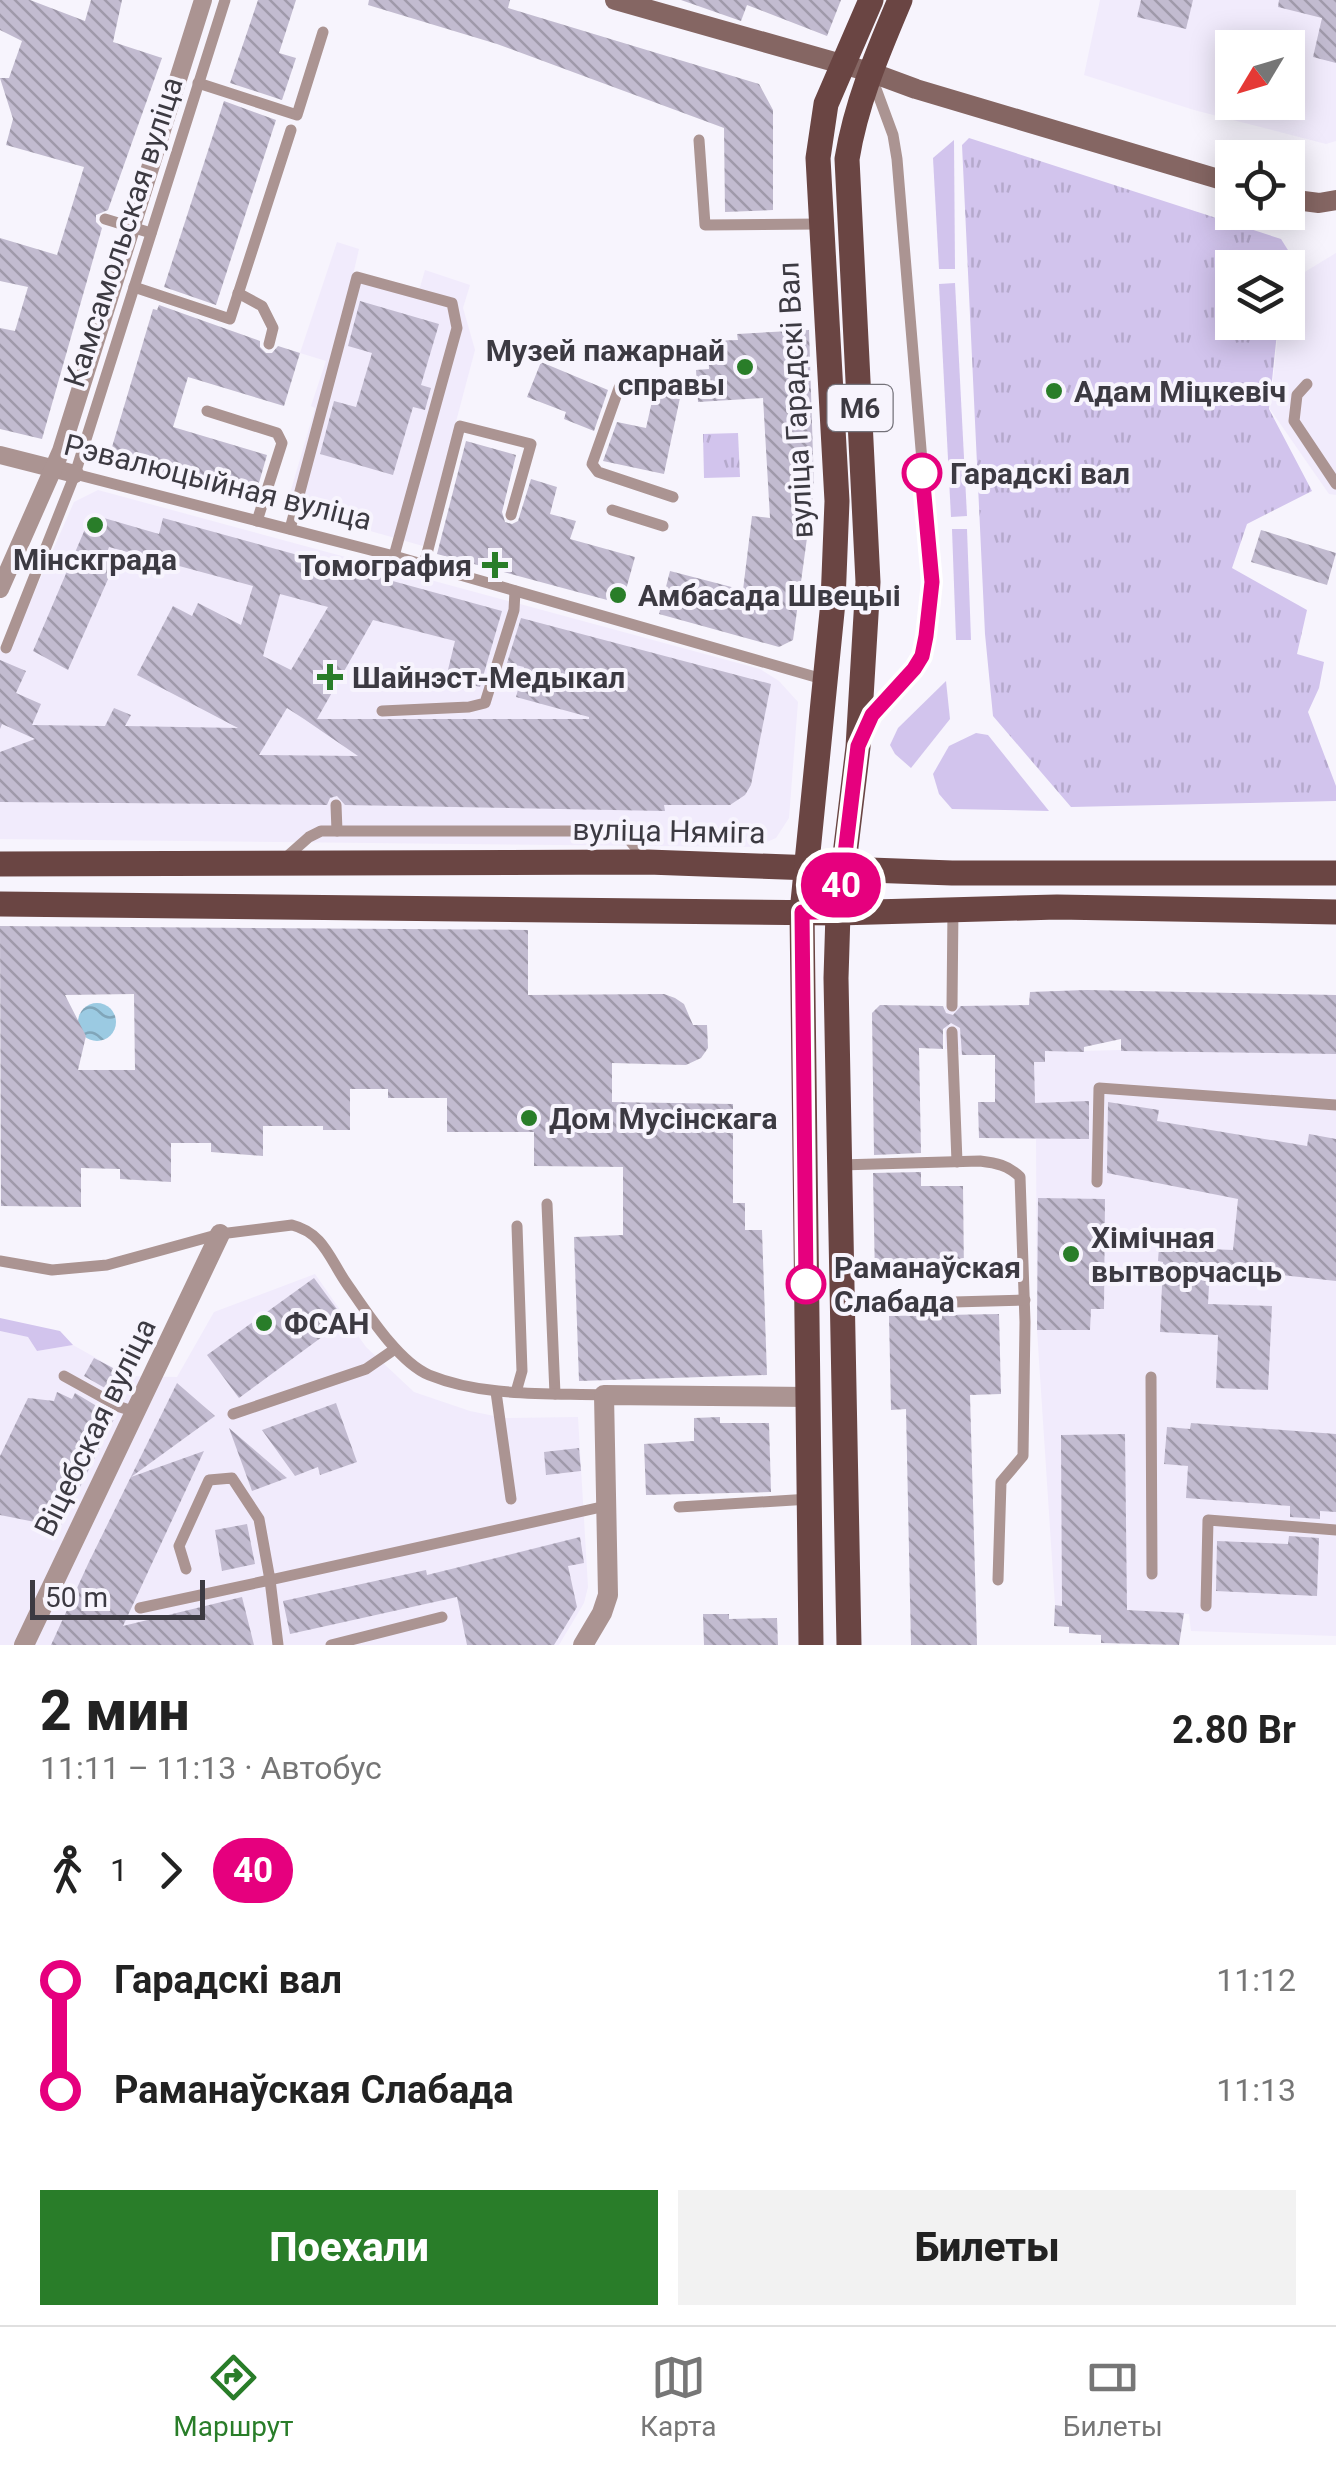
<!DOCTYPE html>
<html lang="ru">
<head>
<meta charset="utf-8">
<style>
	:root { --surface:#fff; --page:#f2f2f2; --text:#222; --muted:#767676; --line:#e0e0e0; --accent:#297d29 }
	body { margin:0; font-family:Roboto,sans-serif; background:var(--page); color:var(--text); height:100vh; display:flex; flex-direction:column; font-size:38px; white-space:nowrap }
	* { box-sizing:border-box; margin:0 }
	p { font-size:32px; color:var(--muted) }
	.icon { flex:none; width:55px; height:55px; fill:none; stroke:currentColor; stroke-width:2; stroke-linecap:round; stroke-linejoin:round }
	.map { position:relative; height:1645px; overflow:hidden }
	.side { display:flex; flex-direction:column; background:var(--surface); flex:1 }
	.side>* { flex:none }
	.badge { padding:0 20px; border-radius:32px; font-size:35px; line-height:65px }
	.needle { width:65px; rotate:232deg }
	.controls { position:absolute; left:1215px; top:30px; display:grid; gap:20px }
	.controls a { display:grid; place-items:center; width:90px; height:90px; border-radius:0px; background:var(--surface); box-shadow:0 5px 25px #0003; font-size:50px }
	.scale { position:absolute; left:30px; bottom:25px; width:175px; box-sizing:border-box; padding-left:10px; border:5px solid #3c3a42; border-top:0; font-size:28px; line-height:35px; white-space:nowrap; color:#3c3a42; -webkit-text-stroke:8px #f7f4fd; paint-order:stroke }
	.map>.badge { position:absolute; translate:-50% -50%; box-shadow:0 0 0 5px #fff }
	.legs { display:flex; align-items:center; gap:15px; height:110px; padding:0 40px; font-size:32px }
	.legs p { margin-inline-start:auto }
	.summary { display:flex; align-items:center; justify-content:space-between; height:170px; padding:0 40px }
	h1 { font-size:55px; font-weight:800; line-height:75px }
	.cta { display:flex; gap:20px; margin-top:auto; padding:20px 40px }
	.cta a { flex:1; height:115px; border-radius:0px; background:var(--accent); color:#fff; font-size:40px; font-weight:800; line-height:115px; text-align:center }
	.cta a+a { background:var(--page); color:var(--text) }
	ul { padding:0 40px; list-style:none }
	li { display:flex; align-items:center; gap:35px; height:110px; font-size:38px }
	li i { display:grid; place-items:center; width:15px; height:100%; margin:0 12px; background:currentColor }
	li i::after { content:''; width:25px; height:25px; margin:-12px; border:8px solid; border-radius:50%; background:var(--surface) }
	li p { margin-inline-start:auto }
	li:first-child i { background:linear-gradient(#0000 50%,currentColor 0) }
	li:last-child i { background:linear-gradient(currentColor 50%,#0000 0) }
	.menu { display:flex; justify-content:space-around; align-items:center; height:140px; border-top:2px solid var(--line); background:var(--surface); font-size:28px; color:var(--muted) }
	.menu a { display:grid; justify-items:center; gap:5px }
	.menu .current { color:var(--accent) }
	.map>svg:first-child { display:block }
</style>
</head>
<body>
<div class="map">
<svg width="1336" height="1645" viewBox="0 0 1336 1645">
	<defs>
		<pattern id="park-tufts" width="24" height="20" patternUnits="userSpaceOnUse" patternTransform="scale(2.5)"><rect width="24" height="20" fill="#d2c4ed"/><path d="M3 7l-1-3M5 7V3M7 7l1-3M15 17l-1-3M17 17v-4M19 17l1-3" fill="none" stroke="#b5a9cc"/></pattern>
		<pattern id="water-waves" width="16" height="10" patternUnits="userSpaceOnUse" patternTransform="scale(2.5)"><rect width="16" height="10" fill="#9bcae2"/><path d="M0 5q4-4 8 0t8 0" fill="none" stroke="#80a5b9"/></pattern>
		<pattern id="building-back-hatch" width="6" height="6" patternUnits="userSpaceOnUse" patternTransform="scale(2.5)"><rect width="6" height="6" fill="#c2bbd0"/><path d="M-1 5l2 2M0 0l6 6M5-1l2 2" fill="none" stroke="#9f99aa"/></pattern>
	</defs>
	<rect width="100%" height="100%" fill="#f7f4fd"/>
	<g fill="#f1ebfc" fill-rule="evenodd">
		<path d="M 1100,0 L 1336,0 L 1336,141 L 1326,144 L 1194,110 L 1084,75 ZM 1232,48 L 1288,48 L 1288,102 L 1232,102 Z"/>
		<path d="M 337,242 L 359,249 L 353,275 L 418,294 L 425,270 L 470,285 L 463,308 L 475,350 L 423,546 L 286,507 L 315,408 L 311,406 L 326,361 L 300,353 Z"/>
		<path d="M 1336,253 L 1336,495 L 1329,494 L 1270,409 L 1279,323 L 1288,322 L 1288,296 L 1303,273 Z"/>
		<path d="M 98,490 L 760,669 L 779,681 L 798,702 L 789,818 L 776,838 L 756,847 L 0,839 L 0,649 L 8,652 L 74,502 Z"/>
		<path d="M 1082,990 L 1084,1051 L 1121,1050 L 1121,992 L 1336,995 L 1336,1636 L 1191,1631 L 1189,1614 L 1055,1605 L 1037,1330 L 1036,1139 L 979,1138 L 978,1102 L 996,1102 L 995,1055 L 959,1055 L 959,1049 L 945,1049 L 945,1006 L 1029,1005 L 1030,992 Z"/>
		<path d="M 315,1274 L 366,1347 L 414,1392 L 470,1411 L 504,1418 L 578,1417 L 588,1587 L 584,1603 L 559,1645 L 0,1645 L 0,1331 L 28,1337 L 37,1351 L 73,1345 L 128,1376 L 177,1377 L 214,1312 Z"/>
	</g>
	<g fill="#d2c4ed">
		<path d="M 954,140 L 955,269 L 939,269 L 933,158 Z"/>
		<path d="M 955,283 L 967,516 L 951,517 L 939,284 Z"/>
		<path d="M 952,529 L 967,529 L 971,640 L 956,640 Z"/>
		<path d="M 946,681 L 950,719 L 911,768 L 895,754 L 890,745 L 898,728 Z"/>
		<path d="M 976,733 L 988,735 L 1049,811 L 952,809 L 939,794 L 933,774 L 949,746 Z"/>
		<path d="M 0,1318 L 60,1331 L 73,1345 L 37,1351 L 28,1337 L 0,1331 Z"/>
	</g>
	<g fill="url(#park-tufts)">
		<path d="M 969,138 L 1281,239 L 1301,271 L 1288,293 L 1288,268 L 1232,268 L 1232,322 L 1278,323 L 1269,409 L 1312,491 L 1247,524 L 1232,568 L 1307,610 L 1297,654 L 1324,662 L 1319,688 L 1308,712 L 1336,786 L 1336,801 L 1071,807 L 993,716 L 985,634 L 962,145 Z"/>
		<path d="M 738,433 L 740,477 L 704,478 L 703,434 Z"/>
	</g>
	<circle fill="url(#water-waves)" cx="97" cy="1022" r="19"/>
	<g fill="url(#building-back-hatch)" fill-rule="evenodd">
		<path d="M 0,0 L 30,0 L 85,21 L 91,0 L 122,0 L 113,42 L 162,58 L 108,210 L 96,215 L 96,222 L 102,228 L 42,439 L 0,429 L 0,328 L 15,331 L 28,287 L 0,281 L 0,238 L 57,255 L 84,167 L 6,145 L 13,119 L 0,78 L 9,78 L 22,41 L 0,30 Z"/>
		<path d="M 258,0 L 296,0 L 279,53 L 296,58 L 282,100 L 230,83 Z"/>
		<path d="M 369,0 L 510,0 L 508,8 L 759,84 L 773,110 L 773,210 L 725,212 L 724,128 L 497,44 L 368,5 Z"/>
		<path d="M 681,0 L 841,0 L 827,36 L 747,5 L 741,21 Z"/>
		<path d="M 1141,0 L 1193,0 L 1186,29 L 1137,17 Z"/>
		<path d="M 1279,0 L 1336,0 L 1336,63 L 1313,57 L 1322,18 L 1278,7 Z"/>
		<path d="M 224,101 L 276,120 L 216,305 L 164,287 Z"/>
		<path d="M 360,301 L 439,324 L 421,385 L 431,388 L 425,410 L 413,407 L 393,475 L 320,454 L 334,401 L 356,407 L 372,353 L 348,346 Z"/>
		<path d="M 159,305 L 260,341 L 260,347 L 266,353 L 272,353 L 278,346 L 300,353 L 284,406 L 188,377 L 173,427 L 267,455 L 254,500 L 109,457 L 153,309 L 157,310 Z"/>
		<path d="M 809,330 L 814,487 L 793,640 L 779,647 L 659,614 L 670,571 L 743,590 L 752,516 L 770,518 L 763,398 L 698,402 L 696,370 L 709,369 L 708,341 L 738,340 L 737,334 Z"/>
		<path d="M 541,362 L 608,390 L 594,431 L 564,419 L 566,412 L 527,397 Z"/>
		<path d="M 655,388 L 681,393 L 664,474 L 603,461 L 617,422 L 646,428 Z"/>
		<path d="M 466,441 L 516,455 L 502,512 L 505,522 L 512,524 L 518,521 L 531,479 L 557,487 L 550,514 L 576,521 L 570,539 L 635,557 L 622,604 L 437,554 Z"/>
		<path d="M 97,516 L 159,534 L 163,518 L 502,611 L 480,687 L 446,678 L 455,641 L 373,620 L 317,719 L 589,719 L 589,717 L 516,697 L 524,667 L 507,663 L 521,618 L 771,684 L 751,785 L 745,795 L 730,805 L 664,805 L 665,811 L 345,805 L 337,796 L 330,798 L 327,805 L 0,802 L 0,752 L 35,739 L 2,724 L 0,729 L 0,660 L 26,671 L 16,693 L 41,704 L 32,725 L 105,726 L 114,708 L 131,715 L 125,726 L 238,728 L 137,675 L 173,606 L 192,616 L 198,603 L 241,625 L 253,586 L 109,547 L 106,556 L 116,561 L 68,670 L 33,651 L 88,522 ZM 280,594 L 328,607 L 291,670 L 263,656 ZM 287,708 L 304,719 L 358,756 L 259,755 Z"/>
		<path d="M 1261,530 L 1336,553 L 1327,585 L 1251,562 Z"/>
		<path d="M 0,926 L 528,930 L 528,995 L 664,994 L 675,998 L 684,1004 L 693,1025 L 707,1025 L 708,1048 L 701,1058 L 686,1065 L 612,1063 L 612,1102 L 733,1104 L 733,1203 L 745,1203 L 745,1230 L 762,1230 L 767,1375 L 579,1381 L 574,1237 L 623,1235 L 623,1167 L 534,1166 L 534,1132 L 447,1132 L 447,1098 L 388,1098 L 388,1089 L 350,1089 L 350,1130 L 323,1130 L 323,1126 L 263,1126 L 263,1156 L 211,1152 L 211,1143 L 171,1143 L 171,1182 L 120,1179 L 120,1169 L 81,1168 L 81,1207 L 1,1206 ZM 134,994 L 135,1070 L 78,1070 L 86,1036 L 65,995 Z"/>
		<path d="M 1087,990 L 1336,995 L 1336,1054 L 1121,1051 L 1121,1039 L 1084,1047 L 1084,1052 L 1045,1051 L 1045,1062 L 1034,1062 L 1035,1103 L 1089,1101 L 1089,1139 L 979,1138 L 978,1102 L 995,1102 L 995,1055 L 962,1055 L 960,1028 L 951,1023 L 943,1029 L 943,1049 L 919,1048 L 921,1153 L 874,1155 L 872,1013 L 880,1005 L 943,1006 L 946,1013 L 953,1015 L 961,1006 L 1029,1005 L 1030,992 Z"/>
		<path d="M 1108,1102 L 1159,1110 L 1157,1121 L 1307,1146 L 1309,1134 L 1336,1139 L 1336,1281 L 1210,1267 L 1208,1304 L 1272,1306 L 1268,1390 L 1216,1388 L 1218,1335 L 1160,1332 L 1163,1262 L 1158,1261 L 1159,1247 L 1233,1250 L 1238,1199 L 1107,1173 Z"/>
		<path d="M 921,1172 L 921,1186 L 963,1186 L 964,1274 L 875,1279 L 873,1173 Z"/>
		<path d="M 1038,1198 L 1105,1199 L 1104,1309 L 1091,1309 L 1090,1330 L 1037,1330 Z"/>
		<path d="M 314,1278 L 345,1320 L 239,1398 L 207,1355 Z"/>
		<path d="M 999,1314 L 1001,1394 L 970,1395 L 977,1645 L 911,1645 L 906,1409 L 891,1410 L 889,1316 Z"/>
		<path d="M 94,1358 L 128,1376 L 117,1395 L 84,1376 Z"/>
		<path d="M 177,1383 L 215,1416 L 131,1477 L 204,1451 L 123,1626 L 242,1597 L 254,1645 L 51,1645 L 88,1564 Z"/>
		<path d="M 57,1392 L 72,1399 L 75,1393 L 115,1417 L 60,1527 L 0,1515 L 0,1456 L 28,1398 L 54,1401 Z"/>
		<path d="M 336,1403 L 357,1462 L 320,1475 L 318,1467 L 295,1476 L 262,1430 Z"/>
		<path d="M 720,1417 L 720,1423 L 769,1423 L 771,1492 L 646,1495 L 644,1444 L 694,1441 L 694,1418 Z"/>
		<path d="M 1191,1423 L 1336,1434 L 1336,1512 L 1320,1511 L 1320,1519 L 1290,1517 L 1290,1506 L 1186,1498 L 1188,1466 L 1164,1464 L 1167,1427 L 1190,1429 Z"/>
		<path d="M 229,1428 L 287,1478 L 252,1491 Z"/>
		<path d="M 1125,1434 L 1127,1610 L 1184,1613 L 1179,1645 L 1101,1643 L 1101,1635 L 1069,1633 L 1069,1627 L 1054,1626 L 1055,1605 L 1062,1606 L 1061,1435 Z"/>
		<path d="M 579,1448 L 581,1471 L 546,1475 L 544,1452 Z"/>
		<path d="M 247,1524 L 255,1564 L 222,1571 L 215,1530 Z"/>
		<path d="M 1289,1536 L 1319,1538 L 1317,1596 L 1216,1591 L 1217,1541 L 1288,1544 Z"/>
		<path d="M 580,1537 L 584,1563 L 568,1566 L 577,1607 L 554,1645 L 467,1645 L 457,1597 L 290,1634 L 283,1601 L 426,1570 L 427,1575 Z"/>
		<path d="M 703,1614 L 729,1614 L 729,1619 L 777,1618 L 778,1645 L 704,1645 Z"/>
	</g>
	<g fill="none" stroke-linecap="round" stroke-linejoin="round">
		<g stroke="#ab9492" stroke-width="11">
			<path d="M 198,83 L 297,115 L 323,32"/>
			<path d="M 699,140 L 705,225 L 819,224"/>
			<path d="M 105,219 L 151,233"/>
			<path d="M 134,287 L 230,319 L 291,130"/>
			<path d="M 238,293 L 262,306 L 273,328 L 269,344"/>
			<path d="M 1307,384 L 1297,395 L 1294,421 L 1336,484"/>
			<path d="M 619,388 L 592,464 L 598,472 L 673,497"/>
			<path d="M 207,411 L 277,433 L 282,443 L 257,521"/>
			<path d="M 75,474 L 394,556 L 826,680"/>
			<path d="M 612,510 L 663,526"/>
			<path d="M 290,529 L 357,277 L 452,303 L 457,328 L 394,556"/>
			<path d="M 424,565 L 460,426 L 531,444 L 511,515"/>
			<path d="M 6,648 L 75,474 L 225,0"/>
			<path d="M 382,711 L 469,707 L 485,703 L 514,610 L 515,591"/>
			<path d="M 866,729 L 872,715 L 914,669 L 921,656 L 932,582 L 897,159 L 893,135 L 872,78"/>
			<path d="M 336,805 L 337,831"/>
			<path d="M 282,861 L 309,837 L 321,831 L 622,831 L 645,859"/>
			<path d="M 952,1006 L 953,908"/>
			<path d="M 952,1032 L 957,1162"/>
			<path d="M 840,1165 L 980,1161 C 996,1163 1008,1165 1020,1177 L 1025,1322 L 1023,1456 L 1001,1482 L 998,1580"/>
			<path d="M 1097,1182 L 1099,1088 L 1336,1105"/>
			<path d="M 547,1204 L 555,1394"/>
			<path d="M 0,1261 L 52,1270 L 107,1265 L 220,1234 L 292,1225 C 324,1233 330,1260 347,1284 C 366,1311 398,1362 429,1375 C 483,1397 546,1393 604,1395"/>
			<path d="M 843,1305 L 1025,1300"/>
			<path d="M 64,1376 L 120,1407 L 136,1412"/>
			<path d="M 1151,1377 L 1152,1574"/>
			<path d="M 496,1392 L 511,1499"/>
			<path d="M 516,1392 L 522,1371 L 517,1226"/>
			<path d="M 233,1414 L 366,1369 L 395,1349"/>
			<path d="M 679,1507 L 810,1499"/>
			<path d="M 186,1569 L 179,1546 L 209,1480 L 232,1478 L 259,1519 L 270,1580 L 606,1506"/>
			<path d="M 1206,1606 L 1208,1520 L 1336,1530"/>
			<path d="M 140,1608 L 270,1580 L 278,1645"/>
			<path d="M 331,1645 L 442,1617"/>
		</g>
		<g stroke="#ab9492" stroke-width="18">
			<path d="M 0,455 L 75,474"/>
			<path d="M 0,589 L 61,451 L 203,0"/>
		</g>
		<g stroke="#ab9492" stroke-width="20">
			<path d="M 24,1645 L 220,1234"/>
			<path d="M 583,1645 L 602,1613 L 608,1595 L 604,1395 L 808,1397"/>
		</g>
		<g stroke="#856663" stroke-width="20">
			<path d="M 615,0 L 870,72 L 916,89 L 1232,183"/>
			<path d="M 1288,199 L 1319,203 L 1336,200"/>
		</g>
		<g stroke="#6a4543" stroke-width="25">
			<path d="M 0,864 L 648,862 L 952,873 L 1336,873"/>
			<path d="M 0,904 L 838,913 L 1057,907 L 1336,912"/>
			<path d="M 811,1645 L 802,912 L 833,602 L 837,501 L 818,158 L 826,104 L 871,0"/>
			<path d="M 849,1645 L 836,978 L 838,913 L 858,747 L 868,582 L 847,159 C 856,103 878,52 900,0"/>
		</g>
	</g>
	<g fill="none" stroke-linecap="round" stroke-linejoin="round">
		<defs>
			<path id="line-1" d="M 806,1284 L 802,912 L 838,912 L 858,746 L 872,715 L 914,669 L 922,656 L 926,636 L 932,582 L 922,473"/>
		</defs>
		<use href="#line-1" stroke="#fff" stroke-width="22"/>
		<use href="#line-1" stroke="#e6007e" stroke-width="15"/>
	</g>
	<g fill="#297d29" stroke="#f7f4fd" stroke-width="4">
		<circle cx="745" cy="367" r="10"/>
		<circle cx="1054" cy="391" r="10"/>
		<circle cx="95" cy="525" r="10"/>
		<path d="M490 550h10v10h10v10h-10v10h-10v-10h-10v-10h10z"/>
		<circle cx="618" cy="595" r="10"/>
		<path d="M325 662h10v10h10v10h-10v10h-10v-10h-10v-10h10z"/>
		<circle cx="529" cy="1118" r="10"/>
		<circle cx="1071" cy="1254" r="10"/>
		<circle cx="264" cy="1323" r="10"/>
	</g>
	<g fill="#fff" stroke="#e6007e" stroke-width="5">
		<circle cx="922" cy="473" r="18"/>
		<circle cx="806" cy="1284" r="18"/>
	</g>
	<g text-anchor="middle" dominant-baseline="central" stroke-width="8" stroke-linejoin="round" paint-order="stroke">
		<rect fill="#f7f4fd" stroke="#74727a" stroke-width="2.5" x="827.5" y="385" width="65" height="46" rx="8"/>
		<g font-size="28" font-weight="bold" fill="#3c3a42">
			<text x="860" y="408">М6</text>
		</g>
		<g font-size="30" fill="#3c3a42" stroke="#f7f4fd">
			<text transform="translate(123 232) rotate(-72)">Камсамольская вуліца</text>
			<text transform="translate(795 400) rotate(-93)">вуліца Гарадскі Вал</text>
			<text transform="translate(218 482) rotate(14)">Рэвалюцыйная вуліца</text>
			<text transform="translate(669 831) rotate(1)">вуліца Няміга</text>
			<text transform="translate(95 1427) rotate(-64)">Віцебская вуліца</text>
		</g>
		<g font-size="30" font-weight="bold" fill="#3c3a42" stroke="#f7f4fd" text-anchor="start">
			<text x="725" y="350" text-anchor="end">Музей пажарнай<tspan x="725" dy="34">справы</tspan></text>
			<text x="1074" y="391">Адам Міцкевіч</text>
			<text x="95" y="559" text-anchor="middle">Мінскграда</text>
			<text x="472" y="565" text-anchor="end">Томография</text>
			<text x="638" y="595">Амбасада Швецыі</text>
			<text x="352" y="677">Шайнэст-Медыкал</text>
			<text x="549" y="1118">Дом Мусінскага</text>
			<text x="1091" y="1237">Хімічная<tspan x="1091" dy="34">вытворчасць</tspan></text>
			<text x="284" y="1323">ФСАН</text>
		</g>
		<g font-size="30" font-weight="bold" fill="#3c3a42" stroke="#f7f4fd" text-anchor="start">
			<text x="950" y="473">Гарадскі вал</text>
			<text x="834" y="1267">Раманаўская<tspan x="834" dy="34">Слабада</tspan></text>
		</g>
	</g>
</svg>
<div class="controls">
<a><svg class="needle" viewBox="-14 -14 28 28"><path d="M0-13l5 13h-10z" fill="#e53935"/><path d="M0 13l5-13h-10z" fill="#767676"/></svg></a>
<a><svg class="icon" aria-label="locate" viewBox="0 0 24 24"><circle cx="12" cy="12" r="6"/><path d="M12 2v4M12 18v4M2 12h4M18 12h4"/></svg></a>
<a><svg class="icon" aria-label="layers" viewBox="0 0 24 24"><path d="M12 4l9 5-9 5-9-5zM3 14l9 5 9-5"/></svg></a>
</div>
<div class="scale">50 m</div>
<b class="badge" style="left:841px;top:885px;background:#e6007e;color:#fff">40</b>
</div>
<section class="side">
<div class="summary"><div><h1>2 мин</h1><p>11:11 – 11:13 · Автобус</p></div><b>2.80 Br</b></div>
<div class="legs"><svg class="icon" aria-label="walk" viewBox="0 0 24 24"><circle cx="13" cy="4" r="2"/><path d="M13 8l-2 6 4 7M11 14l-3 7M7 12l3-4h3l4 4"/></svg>1<svg class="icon" aria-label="forward" viewBox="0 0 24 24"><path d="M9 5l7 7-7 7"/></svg><b class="badge" style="background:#e6007e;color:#fff">40</b></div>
<ul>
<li><i style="color:#e6007e"></i><b>Гарадскі вал</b><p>11:12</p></li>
<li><i style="color:#e6007e"></i><b>Раманаўская Слабада</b><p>11:13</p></li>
</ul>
<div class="cta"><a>Поехали</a><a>Билеты</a></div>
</section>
<nav class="menu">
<a class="current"><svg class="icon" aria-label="directions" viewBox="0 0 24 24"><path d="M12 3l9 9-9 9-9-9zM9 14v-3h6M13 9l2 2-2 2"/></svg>Маршрут</a>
<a><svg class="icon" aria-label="map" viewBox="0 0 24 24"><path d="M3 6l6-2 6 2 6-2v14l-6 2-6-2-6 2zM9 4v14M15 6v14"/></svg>Карта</a>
<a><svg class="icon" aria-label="tickets" viewBox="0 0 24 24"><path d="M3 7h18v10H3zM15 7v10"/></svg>Билеты</a>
</nav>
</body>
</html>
